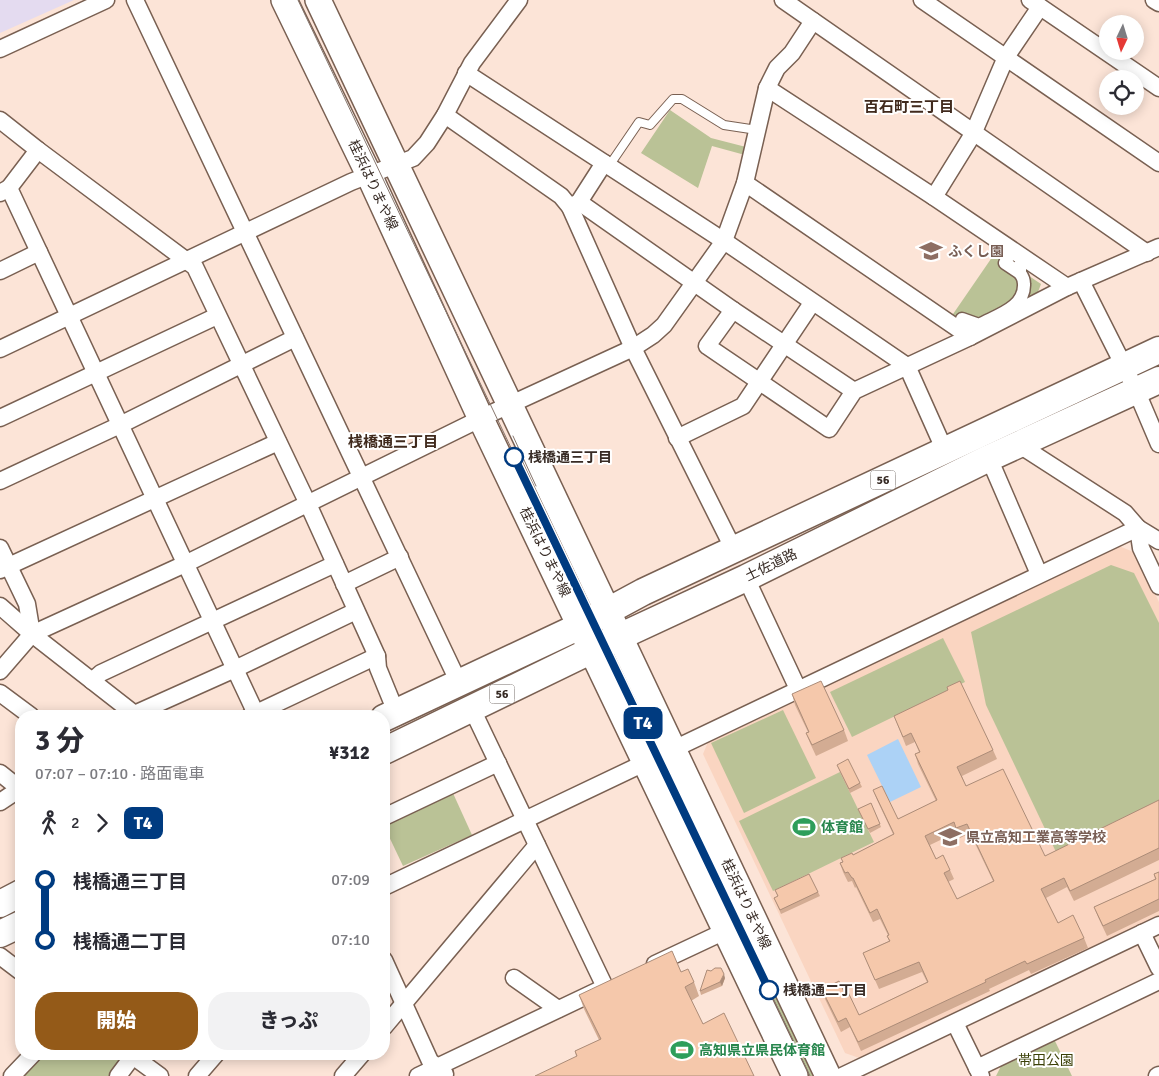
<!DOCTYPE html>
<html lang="ja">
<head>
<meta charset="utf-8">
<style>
	:root { --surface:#fff; --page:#f2f2f3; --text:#2b2b33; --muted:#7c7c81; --accent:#945a18 }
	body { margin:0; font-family:Signika,"Noto Sans JP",sans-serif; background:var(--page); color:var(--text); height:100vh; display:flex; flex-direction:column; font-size:19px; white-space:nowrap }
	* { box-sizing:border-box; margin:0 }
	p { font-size:16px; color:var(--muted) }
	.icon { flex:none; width:28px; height:28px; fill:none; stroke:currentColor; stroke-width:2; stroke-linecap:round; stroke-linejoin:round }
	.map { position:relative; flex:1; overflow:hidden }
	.sheet { position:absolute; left:15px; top:710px; width:375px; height:350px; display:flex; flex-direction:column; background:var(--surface); border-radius:20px; box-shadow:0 2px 12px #0003 }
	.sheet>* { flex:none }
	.badge { padding:0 10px; border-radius:8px; font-size:18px; line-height:32px }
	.needle { width:32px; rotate:184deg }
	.controls { position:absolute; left:1099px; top:15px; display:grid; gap:10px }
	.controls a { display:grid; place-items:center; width:45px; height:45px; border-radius:50%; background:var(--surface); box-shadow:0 2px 12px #0003; font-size:25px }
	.map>.badge { position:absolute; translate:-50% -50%; box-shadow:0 0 0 2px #fff }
	.legs { display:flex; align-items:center; gap:8px; height:55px; padding:0 20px; font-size:16px }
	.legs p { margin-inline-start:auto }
	.overview { display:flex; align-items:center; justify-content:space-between; height:85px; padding:0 20px }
	h1 { font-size:28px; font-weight:800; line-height:38px }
	.action { display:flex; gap:10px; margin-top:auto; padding:10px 20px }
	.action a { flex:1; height:58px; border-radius:20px; background:var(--accent); color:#fff; font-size:20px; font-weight:800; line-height:58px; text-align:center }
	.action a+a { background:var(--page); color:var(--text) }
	ul { padding:0 20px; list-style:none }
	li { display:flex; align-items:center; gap:18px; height:60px; font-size:19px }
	li i { display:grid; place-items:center; width:8px; height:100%; margin:0 6px; background:currentColor }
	li i::after { content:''; width:12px; height:12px; margin:-6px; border:4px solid; border-radius:50%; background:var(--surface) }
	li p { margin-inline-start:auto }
	li:first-child i { background:linear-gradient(#0000 50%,currentColor 0) }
	li:last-child i { background:linear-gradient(currentColor 50%,#0000 0) }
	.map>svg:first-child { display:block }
</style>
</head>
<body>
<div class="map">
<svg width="1159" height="1076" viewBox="0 0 1159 1076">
	<rect width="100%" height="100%" fill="#fce4d7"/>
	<path fill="#fad5c1" d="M 1119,546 L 1136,553 L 1159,602 L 1159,919 L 862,1059 L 845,1053 L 703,754 L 708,742 Z"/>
	<path fill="#e4dbf0" d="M 0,0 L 74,0 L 0,33 Z"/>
	<g fill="#bac296">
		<path d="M 670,110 L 711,138 L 746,147 L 745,155 L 712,146 L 698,188 L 641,153 Z"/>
		<path d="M 995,253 L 1041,284 L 1038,292 L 975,327 L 951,317 Z"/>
		<path d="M 1111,565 L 1134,573 L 1159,623 L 1159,803 L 1056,852 L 986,705 L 971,632 Z"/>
		<path d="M 943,638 L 965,682 L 852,737 L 830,692 Z"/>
		<path d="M 633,679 L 660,737 L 648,742 L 621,684 Z"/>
		<path d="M 783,710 L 816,778 L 744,813 L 711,743 Z"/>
		<path d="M 673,767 L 736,899 L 725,904 L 662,772 Z"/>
		<path d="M 840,772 L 874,842 L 773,891 L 739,821 Z"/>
		<path d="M 452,791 L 472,835 L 403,866 L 384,826 L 384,822 Z"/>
		<path d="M 765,960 L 821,1076 L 807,1076 L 754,965 Z"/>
		<path d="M 1054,1039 L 1072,1076 L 996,1076 L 1002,1064 Z"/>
		<path d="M 40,1054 L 116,1054 L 119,1056 L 119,1063 L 110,1076 L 19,1076 Z"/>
	</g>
	<path fill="#acd2f6" d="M 898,739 L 921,787 L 890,802 L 867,755 Z"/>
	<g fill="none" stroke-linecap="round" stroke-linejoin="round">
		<defs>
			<path id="service" d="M 609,166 L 639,122 L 650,125 L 673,99 L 682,99 L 724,125 L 757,130"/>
			<g id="pedestrian">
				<path d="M 1008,257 L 1005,263 L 1020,273"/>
				<path d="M 962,319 L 979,325 C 997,315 1025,308 1024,284 C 1024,279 1023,277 1020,273 L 1020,265"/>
			</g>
			<g id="minor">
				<path d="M 135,0 L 459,683"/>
				<path d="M 783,0 L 1147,253"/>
				<path d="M 922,0 L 1159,163"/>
				<path d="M 1030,0 L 1159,88"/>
				<path d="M 1154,0 L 1159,3"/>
				<path d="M 0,49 L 106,0"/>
				<path d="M 466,73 L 724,241 L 907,366 L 945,451"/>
				<path d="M 767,88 L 934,197 L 1067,287"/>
				<path d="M 445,115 L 561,196 L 570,207 L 633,348 L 734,550"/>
				<path d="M 0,120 L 38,150 L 195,267 L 308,504 L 377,656 L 378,668 L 396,712"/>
				<path d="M 745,183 L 970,337"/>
				<path d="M 9,188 L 38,150"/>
				<path d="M 0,193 L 9,188 L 257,716"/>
				<path d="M 934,197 L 973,134 L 1006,57 L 1040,7"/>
				<path d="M 579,202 L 733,310 L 854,391"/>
				<path d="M 570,207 L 579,202 L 604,163"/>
				<path d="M 0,271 L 39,252"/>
				<path d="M 1081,281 L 1136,390 L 1159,444"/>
				<path d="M 733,310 L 707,346 L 829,429 L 854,391 L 970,337 L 1067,287 L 1159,247"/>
				<path d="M 0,349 L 351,182 L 413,158 L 427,143 L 445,115 L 472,63 L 519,0"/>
				<path d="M 0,418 L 217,316"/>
				<path d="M 677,438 L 743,406 L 812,303"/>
				<path d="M 1018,444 L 1125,513 L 1138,528 L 1159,541"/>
				<path d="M 989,458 L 1039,574"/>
				<path d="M 0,481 L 120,425 L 295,338"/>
				<path d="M 1138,528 L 1141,548 L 1159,586"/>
				<path d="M 0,548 L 27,604 L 32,634"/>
				<path d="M 0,570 L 278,442"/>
				<path d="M 746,578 L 798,689"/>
				<path d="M 344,584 L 400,557"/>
				<path d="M 0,606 L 32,634 L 137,716"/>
				<path d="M 0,671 L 32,634 L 185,564 L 494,412 L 633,348 L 653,335 L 664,325 L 724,241 L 745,183 L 767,88 L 777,68 L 792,53 L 813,21"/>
				<path d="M 92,681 L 101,673 L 335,564"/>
				<path d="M 0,693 L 31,716"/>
				<path d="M 472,709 L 605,987"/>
				<path d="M 130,716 L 235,669 L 356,611"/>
				<path d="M 250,716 L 377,656"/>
				<path d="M 0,773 L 20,789"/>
				<path d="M 0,802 L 21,788"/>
				<path d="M 384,817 L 498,763"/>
				<path d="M 384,887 L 1138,528"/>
				<path d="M 1142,933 L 1159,968"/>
				<path d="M 0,956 L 21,972"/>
				<path d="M 384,960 L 430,1061 L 445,1074"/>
				<path d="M 655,964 L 753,918"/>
				<path d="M 514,978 L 558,1009"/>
				<path d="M 955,1023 L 981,1076"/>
				<path d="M 384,1027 L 537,845"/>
				<path d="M 130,1054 L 160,1076"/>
				<path d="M 977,1068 L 1159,981"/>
				<path d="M 12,1076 L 33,1054"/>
				<path d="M 118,1076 L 133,1056"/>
				<path d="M 197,1076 L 216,1054"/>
				<path d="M 343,1076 L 362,1054"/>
				<path d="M 418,1076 L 599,990"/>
				<path d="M 842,1076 L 1159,925"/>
				<path d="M 1157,1076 L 1159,1075"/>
			</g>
			<g id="primary">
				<path d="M 284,0 L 369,175 L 481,419 L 795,1076"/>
				<path d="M 318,0 L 828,1076"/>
			</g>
			<g id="trunk">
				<path d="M 384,718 L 580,626 L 643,592 L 1159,350"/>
				<path d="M 384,751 L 619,637 L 746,578 L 989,458 L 1159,380"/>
				<path d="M 0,904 L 21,893"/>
				<path d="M 0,934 L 21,924"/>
			</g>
		</defs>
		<use href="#service" stroke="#796052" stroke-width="10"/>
		<use href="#pedestrian" stroke="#796052" stroke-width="15"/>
		<use href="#minor" stroke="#796052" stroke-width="19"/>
		<use href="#primary" stroke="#796052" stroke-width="28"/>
		<use href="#trunk" stroke="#796052" stroke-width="29"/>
		<use href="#service" stroke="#fff" stroke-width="8"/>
		<use href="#pedestrian" stroke="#fff" stroke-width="12"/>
		<use href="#minor" stroke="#fff" stroke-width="16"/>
		<use href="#primary" stroke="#fff" stroke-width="25"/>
		<use href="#trunk" stroke="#fff" stroke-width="26"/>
		<g stroke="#86756c" stroke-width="1">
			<path d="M 298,0 C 468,359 640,717 810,1076"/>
			<path d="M 513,436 L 536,486"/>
		</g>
	</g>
	<g fill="#d3ac93" fill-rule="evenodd">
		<path d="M 792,694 L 844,730 L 848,741 L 816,756 L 810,743 L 806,733 L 808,732 L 795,705 Z"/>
		<path d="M 894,716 L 993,750 L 997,759 L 962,776 L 966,786 L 1045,856 L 1159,800 L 1159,860 L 1074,901 L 1067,887 L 1046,898 L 1058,923 L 1084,938 L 1088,948 L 1031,974 L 1029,970 L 989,989 L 990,991 L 861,1051 L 850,1027 L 841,1032 L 825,999 L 822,990 L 844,992 L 859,1015 L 927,982 L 922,972 L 879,989 L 863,953 L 889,941 L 887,936 L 888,935 L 880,919 L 873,922 L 856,887 L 855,888 L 852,881 L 848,882 L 843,872 L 840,863 L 853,855 L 893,834 L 877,800 L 873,790 L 898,819 L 936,801 L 918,764 L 915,754 L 919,752 L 915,742 L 906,746 ZM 957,832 L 960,838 L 970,833 L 993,881 L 957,899 L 948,882 L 954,879 L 950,870 L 936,859 L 930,845 Z"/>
		<path d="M 837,765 L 860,783 L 862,787 L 850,793 Z"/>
		<path d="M 871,803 L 881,827 L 870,833 L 858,809 Z"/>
		<path d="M 1159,872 L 1159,911 L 1107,936 L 1098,917 L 1094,907 L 1155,879 L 1154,874 Z"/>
		<path d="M 775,890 L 818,892 L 820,896 L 781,914 L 774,898 L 778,897 Z"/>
		<path d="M 681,972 L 694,982 L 699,996 L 691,1001 L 703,1024 L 754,1076 L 576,1056 L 575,1051 L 599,1040 L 584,1009 L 579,995 Z"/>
		<path d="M 725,978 L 722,986 L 701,995 L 700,991 Z"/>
	</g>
	<path fill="#ac8c78" d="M 724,974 L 725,978 L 722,986 L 720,982 Z"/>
	<g fill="#f5c8ab" stroke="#ac8c78" fill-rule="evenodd">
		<path d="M 821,681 L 844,730 L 812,745 L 806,733 L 809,732 L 792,694 Z"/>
		<path d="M 960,681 L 993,750 L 957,767 L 966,786 L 1003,769 L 1045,856 L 1159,800 L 1159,848 L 1070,891 L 1064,878 L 1041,889 L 1058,923 L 1073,915 L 1084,938 L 1027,964 L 1025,961 L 985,980 L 986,982 L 858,1042 L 846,1018 L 838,1022 L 822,990 L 839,981 L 844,992 L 847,990 L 859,1015 L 928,982 L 919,962 L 875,980 L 863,953 L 890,941 L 887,936 L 889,935 L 877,909 L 870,913 L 853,878 L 852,878 L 848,872 L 845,873 L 840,863 L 843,862 L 841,858 L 852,853 L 853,855 L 894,834 L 873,790 L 882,786 L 898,819 L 937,800 L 915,754 L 920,752 L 911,733 L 903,737 L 894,716 L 948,690 L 947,687 ZM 954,822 L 956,828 L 967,824 L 994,881 L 957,899 L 944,873 L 950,870 L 943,855 L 936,859 L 925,836 Z"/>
		<path d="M 848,759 L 860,783 L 849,789 L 837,765 Z"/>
		<path d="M 871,803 L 880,824 L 868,829 L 858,809 Z"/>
		<path d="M 1159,872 L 1159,899 L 1103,926 L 1094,907 L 1156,879 L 1154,874 Z"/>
		<path d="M 809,874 L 818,892 L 780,910 L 774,898 L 778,896 L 775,890 Z"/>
		<path d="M 672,951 L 681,972 L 688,969 L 694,982 L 685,987 L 703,1024 L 724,1013 L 754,1076 L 535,1076 L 577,1056 L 575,1051 L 601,1039 L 579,995 Z"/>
		<path d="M 715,968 L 721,968 L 724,974 L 720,982 L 700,991 L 707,970 L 711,971 Z"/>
	</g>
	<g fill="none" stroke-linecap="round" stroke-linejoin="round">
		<defs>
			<path id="line-1" d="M 514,457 L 769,990"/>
		</defs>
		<use href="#line-1" stroke="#fff" stroke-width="11"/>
		<use href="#line-1" stroke="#003b80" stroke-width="8"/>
	</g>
	<defs>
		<symbol id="school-bare" viewBox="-9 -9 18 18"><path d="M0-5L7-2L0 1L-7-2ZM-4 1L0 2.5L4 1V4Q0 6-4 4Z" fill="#8d6e63" stroke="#fff" stroke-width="2.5" paint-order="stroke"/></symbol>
		<symbol id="stadium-bare" viewBox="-9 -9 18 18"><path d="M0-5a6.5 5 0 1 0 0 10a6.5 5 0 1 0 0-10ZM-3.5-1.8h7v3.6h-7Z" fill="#2e9e5b" stroke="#fff" stroke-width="2.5" paint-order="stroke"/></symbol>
	</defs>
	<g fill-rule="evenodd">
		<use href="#school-bare" x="915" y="235" width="32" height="32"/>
		<use href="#stadium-bare" x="788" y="811" width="32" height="32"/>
		<use href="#school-bare" x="934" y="821" width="32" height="32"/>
		<use href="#stadium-bare" x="666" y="1034" width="32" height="32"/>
	</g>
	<g fill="#fff" stroke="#003b80" stroke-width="2.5">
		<circle cx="514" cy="457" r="9"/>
		<circle cx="769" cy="990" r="9"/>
	</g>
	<g text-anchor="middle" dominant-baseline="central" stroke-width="4" stroke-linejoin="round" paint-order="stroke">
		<g fill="#fff" stroke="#736b66" stroke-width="1">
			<rect x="870.5" y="470.5" width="25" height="19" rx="4"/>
			<rect x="489.5" y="684.5" width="25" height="19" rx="4"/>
		</g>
		<g font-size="12" font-weight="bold" fill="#372b25">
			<text x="883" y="480">56</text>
			<text x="502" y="694">56</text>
		</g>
		<g font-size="14" fill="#372b25" stroke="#fff">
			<text transform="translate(373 185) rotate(65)">桂浜はりまや線</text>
			<text transform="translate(545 552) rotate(64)">桂浜はりまや線</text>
			<text transform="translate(771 565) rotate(-26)">土佐道路</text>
			<text transform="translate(746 904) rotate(65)">桂浜はりまや線</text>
		</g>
		<g font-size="14" font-weight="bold" fill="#785e54" stroke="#fff" text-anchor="start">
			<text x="948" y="251">ふくし園</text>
			<text x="966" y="837">県立高知工業高等学校</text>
		</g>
		<g font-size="14" font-weight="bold" fill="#372b25" stroke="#fff" text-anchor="start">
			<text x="528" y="457">桟橋通三丁目</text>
			<text x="783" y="990">桟橋通二丁目</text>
		</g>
		<g font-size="14" font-weight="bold" fill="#27864d" stroke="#fff" text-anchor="start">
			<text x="821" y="827">体育館</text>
			<text x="699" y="1050">高知県立県民体育館</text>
		</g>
		<g font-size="14" fill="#3b4007" stroke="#fff">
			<text x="1046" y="1060">帯田公園</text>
		</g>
		<g font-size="15" font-weight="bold" fill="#402a1d" stroke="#fff">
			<text x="909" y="107">百石町三丁目</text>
			<text x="393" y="442">桟橋通三丁目</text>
		</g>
	</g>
</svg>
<div class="controls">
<a><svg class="needle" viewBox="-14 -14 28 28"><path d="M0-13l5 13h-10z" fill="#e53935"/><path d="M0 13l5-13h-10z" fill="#7c7c81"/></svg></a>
<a><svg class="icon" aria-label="locate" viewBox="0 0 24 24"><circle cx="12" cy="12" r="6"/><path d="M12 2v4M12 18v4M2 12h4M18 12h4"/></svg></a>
</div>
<b class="badge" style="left:643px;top:723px;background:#003b80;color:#fff">T4</b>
<section class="sheet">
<div class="overview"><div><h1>3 分</h1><p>07:07 – 07:10 · 路面電車</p></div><b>¥312</b></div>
<div class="legs"><svg class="icon" aria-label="walk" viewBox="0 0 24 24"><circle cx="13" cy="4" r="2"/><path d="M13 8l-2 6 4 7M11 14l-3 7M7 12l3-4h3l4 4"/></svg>2<svg class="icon" aria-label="forward" viewBox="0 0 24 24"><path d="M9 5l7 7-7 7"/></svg><b class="badge" style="background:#003b80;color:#fff">T4</b></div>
<ul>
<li><i style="color:#003b80"></i><b>桟橋通三丁目</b><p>07:09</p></li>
<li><i style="color:#003b80"></i><b>桟橋通二丁目</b><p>07:10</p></li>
</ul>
<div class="action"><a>開始</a><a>きっぷ</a></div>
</section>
</div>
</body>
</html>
